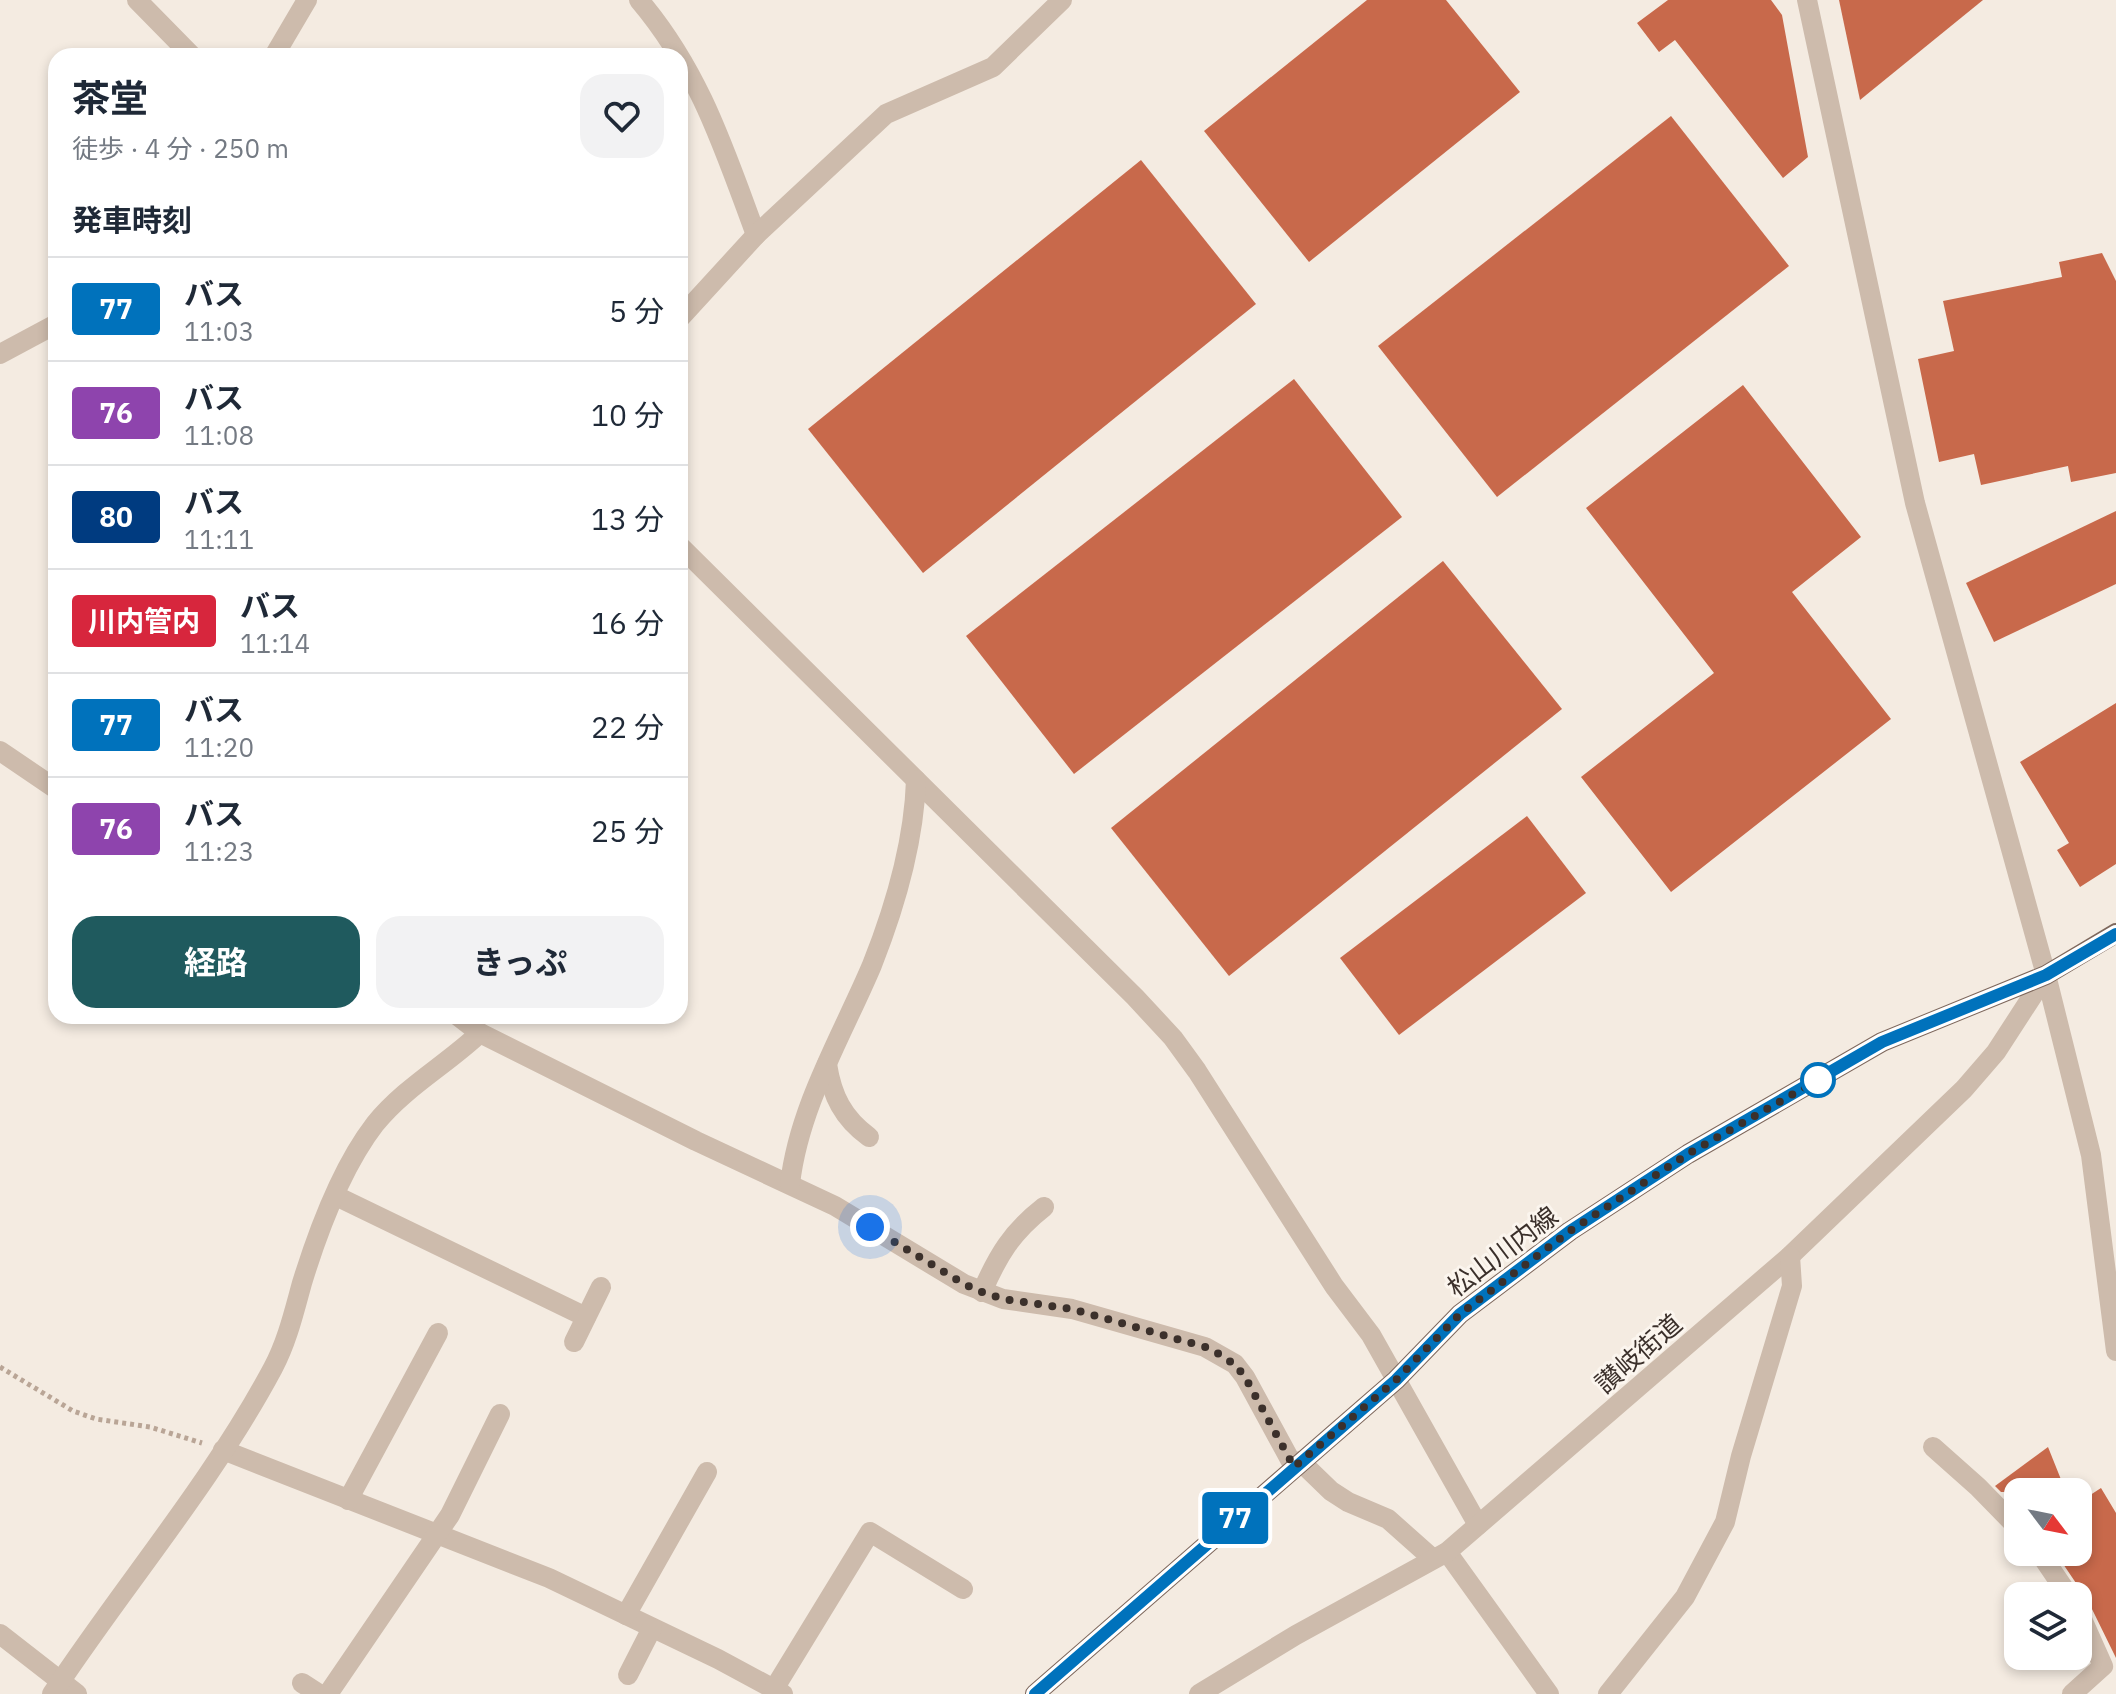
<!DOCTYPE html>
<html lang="ja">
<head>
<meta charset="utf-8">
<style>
	:root { --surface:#fff; --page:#f2f2f3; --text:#1f2937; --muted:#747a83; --line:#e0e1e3; --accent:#1f5a5e }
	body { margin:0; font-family:"IBM Plex Sans","Noto Sans JP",sans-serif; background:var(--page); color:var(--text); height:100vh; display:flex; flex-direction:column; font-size:30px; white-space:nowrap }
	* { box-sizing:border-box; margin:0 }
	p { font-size:26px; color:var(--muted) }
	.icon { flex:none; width:44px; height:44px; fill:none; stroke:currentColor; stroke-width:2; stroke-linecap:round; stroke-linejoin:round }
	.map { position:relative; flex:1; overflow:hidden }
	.side { position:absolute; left:48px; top:48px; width:640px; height:976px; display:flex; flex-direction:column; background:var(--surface); border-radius:24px; box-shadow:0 4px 12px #0003 }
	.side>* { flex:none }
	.badge { padding:0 16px; border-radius:6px; font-size:28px; line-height:52px }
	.needle { width:52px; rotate:122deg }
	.fabs { position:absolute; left:2004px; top:1478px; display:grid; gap:16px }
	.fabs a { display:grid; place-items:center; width:88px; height:88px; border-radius:16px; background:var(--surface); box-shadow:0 4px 12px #0003; font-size:40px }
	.you { position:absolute; width:40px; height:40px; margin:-20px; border:6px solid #fff; border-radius:50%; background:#1a73e8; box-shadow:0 0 0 12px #1a73e833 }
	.map>.badge { position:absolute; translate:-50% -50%; box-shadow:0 0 0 4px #fff }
	h2 { padding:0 24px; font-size:30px; line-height:72px }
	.round { display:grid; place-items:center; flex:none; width:84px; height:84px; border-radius:24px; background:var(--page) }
	.summary { display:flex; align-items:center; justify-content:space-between; height:136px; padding:0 24px }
	h1 { font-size:38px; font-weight:700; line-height:60px }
	.action { display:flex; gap:16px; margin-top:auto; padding:16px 24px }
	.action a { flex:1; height:92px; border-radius:24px; background:var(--accent); color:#fff; font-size:32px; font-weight:700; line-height:92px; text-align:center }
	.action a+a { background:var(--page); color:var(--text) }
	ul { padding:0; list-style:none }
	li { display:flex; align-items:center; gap:24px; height:104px; padding:0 24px; border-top:2px solid var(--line) }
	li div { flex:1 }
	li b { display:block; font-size:30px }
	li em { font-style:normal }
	li .badge { min-width:88px; font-weight:700; text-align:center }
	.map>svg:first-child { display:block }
</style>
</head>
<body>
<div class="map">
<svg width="2116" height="1694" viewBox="0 0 2116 1694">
	<rect width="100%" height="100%" fill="#f4ebe1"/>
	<g fill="#c8694b">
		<path d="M 1367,0 L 1446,0 L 1520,92 L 1309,262 L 1204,131 Z"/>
		<path d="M 1668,0 L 1771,0 L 1782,15 L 1808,157 L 1783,178 L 1675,40 L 1659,52 L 1637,23 Z"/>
		<path d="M 1839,0 L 1983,0 L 1860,100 Z"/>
		<path d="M 1671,116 L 1789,266 L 1497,497 L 1378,346 Z"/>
		<path d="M 1141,160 L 1256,304 L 923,573 L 808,429 Z"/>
		<path d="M 2102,253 L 2116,281 L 2116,473 L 2071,482 L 2068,466 L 1981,485 L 1974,454 L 1939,462 L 1918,359 L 1954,351 L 1943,301 L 2062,277 L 2059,262 Z"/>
		<path d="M 1294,379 L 1402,517 L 1074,774 L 966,636 Z"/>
		<path d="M 1743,385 L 1861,537 L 1792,592 L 1891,719 L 1671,892 L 1581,777 L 1714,673 L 1586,508 Z"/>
		<path d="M 2116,511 L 2116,584 L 1994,642 L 1966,583 Z"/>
		<path d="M 1443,561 L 1562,709 L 1229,976 L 1111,828 Z"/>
		<path d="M 2116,703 L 2116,864 L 2080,887 L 2057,850 L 2069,843 L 2020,762 Z"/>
		<path d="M 1527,816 L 1586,893 L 1399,1035 L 1340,958 Z"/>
		<path d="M 2048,1447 L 2066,1492 L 2001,1492 L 1995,1486 Z"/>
		<path d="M 2101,1488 L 2116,1513 L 2116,1658 L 2090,1605 L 2082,1598 L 2080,1589 L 2055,1552 L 2078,1552 L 2078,1503 Z"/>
	</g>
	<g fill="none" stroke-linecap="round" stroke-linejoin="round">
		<path stroke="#b9a596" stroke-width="5" stroke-dasharray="4 4" stroke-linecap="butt" d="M 0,1367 L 73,1411 L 96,1419 L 150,1427 L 202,1443"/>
		<g stroke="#cdbbac" stroke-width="20">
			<path d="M 137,0 L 192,56"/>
			<path d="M 639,0 C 700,72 724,149 756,235"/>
			<path d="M 1807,0 L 1915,503 L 2046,975 L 2091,1155 L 2116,1351"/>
			<path d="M 274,56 L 307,0"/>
			<path d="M 680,318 L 756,235 L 886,114 L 993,67 L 1062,0"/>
			<path d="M 0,354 L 56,324"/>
			<path d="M 680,546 L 1135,997 L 1173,1038 L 1197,1071 L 1334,1286 L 1371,1335 L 1478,1525"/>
			<path d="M 0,751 L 56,789"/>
			<path d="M 458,1016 L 480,1033 L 696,1141 L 835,1206 L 964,1284 L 1003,1299 L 1072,1309 L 1205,1347 L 1235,1364 L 1245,1377 L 1294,1467"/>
			<path d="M 827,1064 C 832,1096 843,1118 869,1137"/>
			<path d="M 790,1184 C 799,1106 842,1036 872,965 C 895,907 914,842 916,780"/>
			<path d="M 336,1196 L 586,1317"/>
			<path d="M 982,1292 C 998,1255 1012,1232 1044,1207"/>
			<path d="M 574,1342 L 601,1287"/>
			<path d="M 1933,1447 L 1978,1487 L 2018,1528"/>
			<path d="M 223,1450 L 549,1578 L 718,1659 L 783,1694"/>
			<path d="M 1300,1461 L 1331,1491 L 1348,1502 L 1388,1519 L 1433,1559"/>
			<path d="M 348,1500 L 438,1333"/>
			<path d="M 1447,1552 L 1549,1694"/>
			<path d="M 2039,1552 L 2069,1596"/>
			<path d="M 626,1615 L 707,1472"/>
			<path d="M 0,1634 L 77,1694"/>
			<path d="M 628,1675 L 652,1628"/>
			<path d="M 302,1683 L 319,1694"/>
			<path d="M 774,1689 L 870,1532 L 963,1589"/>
			<path d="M 52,1694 C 124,1585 211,1484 273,1368 C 287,1342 294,1312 302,1283 C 318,1231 341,1168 375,1124 C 405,1087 446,1065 480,1033"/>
			<path d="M 328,1694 L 450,1515 L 500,1414"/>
			<path d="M 1199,1694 L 1296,1635 L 1447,1552 L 1790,1256 L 1964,1089 L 1996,1052 L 2046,975"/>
			<path d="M 1608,1694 L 1685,1597 L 1725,1522 L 1741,1456 L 1792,1286 L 1790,1256"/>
			<path d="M 2072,1694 L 2103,1666 L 2078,1610"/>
		</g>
		<path stroke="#7d675c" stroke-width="20" d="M 1035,1694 L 1396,1380 L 1460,1314 L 1570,1231 L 1688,1154 L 1882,1042 L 2046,975 L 2116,933"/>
	</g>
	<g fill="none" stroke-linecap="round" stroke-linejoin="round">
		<defs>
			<path id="line" d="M 1035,1694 L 1396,1380 L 1460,1314 L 1570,1231 L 1688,1154 L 1882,1042 L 2046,975 L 2116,934"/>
		</defs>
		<use href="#line" stroke="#fff" stroke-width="18"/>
		<use href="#line" stroke="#0072bc" stroke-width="12"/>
		<path stroke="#3b302b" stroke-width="8" stroke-dasharray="0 14.4" d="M 870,1227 L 964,1284 L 982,1292 L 1003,1299 L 1072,1309 L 1205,1347 C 1222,1355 1234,1362 1245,1377 L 1294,1467 L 1396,1380 L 1460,1314 L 1570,1231 L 1688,1154 L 1818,1080"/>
	</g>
	<circle fill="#fff" stroke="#0072bc" stroke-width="4" cx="1818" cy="1080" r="16"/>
	<g text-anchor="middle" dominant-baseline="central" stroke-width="6" stroke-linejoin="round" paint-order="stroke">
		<g font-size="26" fill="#3b302b" stroke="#fbf5ee">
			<text transform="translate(1502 1251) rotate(-37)">松山川内線</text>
			<text transform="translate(1638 1353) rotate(-41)">讃岐街道</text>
		</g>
	</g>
</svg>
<div class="fabs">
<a><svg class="needle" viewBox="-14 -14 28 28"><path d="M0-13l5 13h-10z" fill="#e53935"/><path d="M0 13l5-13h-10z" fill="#747a83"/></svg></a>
<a><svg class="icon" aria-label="layers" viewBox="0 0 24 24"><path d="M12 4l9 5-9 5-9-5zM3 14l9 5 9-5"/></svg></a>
</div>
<div class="you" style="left:870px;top:1227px"></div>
<b class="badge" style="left:1235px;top:1518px;background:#0072bc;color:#fff">77</b>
<section class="side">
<div class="summary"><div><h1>茶堂</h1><p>徒歩 · 4 分 · 250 m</p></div><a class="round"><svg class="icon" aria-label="heart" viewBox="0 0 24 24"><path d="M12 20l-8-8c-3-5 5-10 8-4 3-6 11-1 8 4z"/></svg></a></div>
<h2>発車時刻</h2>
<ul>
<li><span class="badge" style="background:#0072bc;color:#fff">77</span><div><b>バス</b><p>11:03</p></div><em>5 分</em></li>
<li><span class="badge" style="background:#8e44ad;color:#fff">76</span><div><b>バス</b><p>11:08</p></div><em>10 分</em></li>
<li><span class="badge" style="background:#003b80;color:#fff">80</span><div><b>バス</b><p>11:11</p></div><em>13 分</em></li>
<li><span class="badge" style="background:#d7263d;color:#fff">川内管内</span><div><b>バス</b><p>11:14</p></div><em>16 分</em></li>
<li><span class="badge" style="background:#0072bc;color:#fff">77</span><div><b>バス</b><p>11:20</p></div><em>22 分</em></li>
<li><span class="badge" style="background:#8e44ad;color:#fff">76</span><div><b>バス</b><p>11:23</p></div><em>25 分</em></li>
</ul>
<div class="action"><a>経路</a><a>きっぷ</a></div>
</section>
</div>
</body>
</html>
